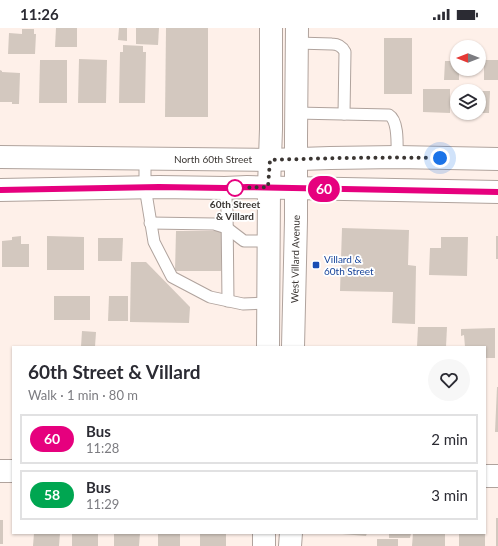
<!DOCTYPE html>
<html lang="en">
<head>
<meta charset="utf-8">
<style>
	:root { --surface:#fff; --page:#f7f7f7; --text:#2b2b33; --muted:#7c7c81; --line:#e1e1e2 }
	body { margin:0; font-family:Lato,sans-serif; background:var(--page); color:var(--text); height:100vh; display:flex; flex-direction:column; font-size:15px; white-space:nowrap }
	* { box-sizing:border-box; margin:0 }
	p { font-size:13px; color:var(--muted) }
	.icon { flex:none; width:22px; height:22px; fill:none; stroke:currentColor; stroke-width:2; stroke-linecap:round; stroke-linejoin:round }
	.map { position:relative; flex:1; overflow:hidden }
	.side { position:absolute; left:12px; top:318px; width:474px; height:188px; display:flex; flex-direction:column; background:var(--surface); border-radius:0px; box-shadow:0 1px 3px #0004 }
	.side>* { flex:none }
	.badge { padding:0 8px; border-radius:13px; font-size:14px; line-height:26px }
	.needle { width:26px; rotate:270deg }
	.controls { position:absolute; left:450px; top:12px; display:grid; gap:8px }
	.controls a { display:grid; place-items:center; width:36px; height:36px; border-radius:50%; background:var(--surface); box-shadow:0 1px 3px #0004; font-size:20px }
	.you { position:absolute; width:20px; height:20px; margin:-10px; border:3px solid #fff; border-radius:50%; background:#1a73e8; box-shadow:0 0 0 6px #1a73e833 }
	.map>.badge { position:absolute; translate:-50% -50%; box-shadow:0 0 0 2px #fff }
	.round { display:grid; place-items:center; flex:none; width:42px; height:42px; border-radius:21px; background:var(--page) }
	.summary { display:flex; align-items:center; justify-content:space-between; height:68px; padding:0 16px }
	h1 { font-size:19px; font-weight:700; line-height:30px }
	ul { padding:0; list-style:none }
	li { display:flex; align-items:center; gap:12px; height:50px; margin:0 8px 6px; padding:0 8px; border:2px solid var(--line); border-radius:0px }
	li div { flex:1 }
	li b { display:block; font-size:15px }
	li em { font-style:normal }
	li .badge { min-width:44px; font-weight:700; text-align:center }
	.status { display:flex; justify-content:space-between; align-items:center; height:28px; padding:0 20px; background:var(--surface); direction:ltr }
	.status svg { height:11px; fill:currentColor }
	.map>svg:first-child { display:block }
</style>
</head>
<body>
<div class="status"><b>11:26</b><svg viewBox="0 0 49 12"><path d="M0 12V9h3v3zM5 12V6h3v6zM10 12V3h3v9zM15 12V0h3v12zM26 1h20v11H26zM47 4h2v5h-2z"/></svg></div>
<div class="map">
<svg width="498" height="518" viewBox="0 0 498 518">
	<rect width="100%" height="100%" fill="#fef0e9"/>
	<g fill="#d3c8bf">
		<path d="M 56,0 L 77,0 L 77,19 L 55,19 Z"/>
		<path d="M 119,0 L 127,0 L 127,13 L 118,12 Z"/>
		<path d="M 136,0 L 159,0 L 158,17 L 136,16 Z"/>
		<path d="M 166,0 L 208,0 L 208,89 L 165,89 Z"/>
		<path d="M 22,1 L 34,1 L 34,6 L 36,6 L 35,26 L 8,26 L 9,5 L 22,6 Z"/>
		<rect x="384" y="10" width="28" height="56"/>
		<path d="M 123,17 L 143,18 L 143,24 L 146,24 L 145,75 L 119,75 L 120,24 L 123,24 Z"/>
		<path d="M 79,31 L 107,32 L 106,75 L 78,75 Z"/>
		<path d="M 40,32 L 67,32 L 67,75 L 39,75 Z"/>
		<rect x="484" y="32" width="14" height="20"/>
		<path d="M 445,33 L 457,33 L 457,41 L 459,41 L 459,52 L 444,52 Z"/>
		<path d="M 0,42 L 2,43 L 2,44 L 20,45 L 19,76 L 12,76 L 12,74 L 0,74 Z"/>
		<path d="M 423,61 L 450,61 L 450,85 L 423,84 Z"/>
		<path d="M 479,63 L 490,63 L 489,85 L 479,85 Z"/>
		<path d="M 342,200 L 409,202 L 408,237 L 416,238 L 415,296 L 392,295 L 393,264 L 340,263 Z"/>
		<path d="M 176,203 L 221,203 L 221,243 L 175,243 Z"/>
		<path d="M 21,208 L 21,216 L 29,216 L 29,239 L 2,239 L 2,213 L 12,212 L 12,209 Z"/>
		<path d="M 47,208 L 84,209 L 84,242 L 47,242 Z"/>
		<rect x="496" y="208" width="2" height="23"/>
		<path d="M 441,209 L 468,209 L 467,248 L 429,247 L 430,220 L 441,220 Z"/>
		<path d="M 98,210 L 123,210 L 122,233 L 98,233 Z"/>
		<path d="M 131,234 L 146,234 L 190,279 L 189,295 L 130,294 Z"/>
		<rect x="54" y="268" width="36" height="24"/>
		<path d="M 109,268 L 128,268 L 128,293 L 108,293 Z"/>
		<path d="M 418,299 L 447,299 L 446,319 L 417,319 Z"/>
		<path d="M 495,300 L 495,330 L 485,330 L 485,319 L 465,319 L 464,307 L 461,308 L 461,301 Z"/>
		<path d="M 82,303 L 96,304 L 95,319 L 81,319 Z"/>
		<path d="M 497,359 L 498,359 L 498,404 L 495,404 Z"/>
		<rect x="496" y="490" width="2" height="28"/>
		<rect x="0" y="492" width="3" height="24"/>
		<path d="M 34,505 L 60,505 L 59,518 L 33,518 Z"/>
		<rect x="72" y="505" width="26" height="13"/>
		<path d="M 114,505 L 140,505 L 139,518 L 114,518 Z"/>
		<rect x="158" y="505" width="22" height="13"/>
		<rect x="200" y="505" width="26" height="13"/>
		<path d="M 342,505 L 367,505 L 366,508 L 342,506 Z"/>
		<path d="M 389,505 L 411,505 L 410,510 L 389,510 Z"/>
		<path d="M 413,505 L 445,505 L 445,518 L 412,518 Z"/>
		<rect x="459" y="505" width="26" height="13"/>
		<rect x="377" y="511" width="21" height="7"/>
	</g>
	<g fill="none" stroke-linecap="round" stroke-linejoin="round">
		<defs>
			<g id="service">
				<path d="M 297,15 L 332,16 C 338,16 342,18 345,24 L 344,86"/>
				<path d="M 296,85 L 389,87 C 399,93 397,118 397,129"/>
				<path d="M 145,131 L 145,159 L 154,214 L 172,249 L 210,269 L 243,276 L 269,275"/>
				<path d="M 225,160 L 227,183 L 228,273"/>
				<path d="M 150,195 L 214,196 L 227,200 L 244,213 L 268,213"/>
			</g>
			<g id="minor">
				<path d="M 0,443 L 13,443"/>
				<path d="M 485,448 L 498,448"/>
			</g>
			<g id="tertiary">
				<path d="M 268,319 L 269,159 L 271,101 L 271,0"/>
				<path d="M 293,319 L 296,192 L 296,109 L 297,0"/>
				<path d="M 264,518 L 264,505"/>
				<path d="M 290,518 L 291,505"/>
			</g>
			<g id="secondary">
				<path d="M 0,129 L 270,132 L 330,130 L 397,129 L 498,131"/>
				<path d="M 0,162 L 159,159 L 225,160 L 247,159 L 498,164"/>
			</g>
		</defs>
		<use href="#service" stroke="#b0a39d" stroke-width="13"/>
		<use href="#minor" stroke="#b0a39d" stroke-width="24"/>
		<use href="#tertiary" stroke="#b0a39d" stroke-width="24"/>
		<use href="#secondary" stroke="#b0a39d" stroke-width="24"/>
		<use href="#service" stroke="#fff" stroke-width="11"/>
		<use href="#minor" stroke="#fff" stroke-width="22"/>
		<use href="#tertiary" stroke="#fff" stroke-width="22"/>
		<use href="#secondary" stroke="#fff" stroke-width="22"/>
	</g>
	<g fill="none" stroke-linecap="round" stroke-linejoin="round">
		<defs>
			<path id="line" d="M 0,162 L 159,159 L 225,160 L 247,159 L 498,164"/>
		</defs>
		<use href="#line" stroke="#fff" stroke-width="9"/>
		<use href="#line" stroke="#e6007e" stroke-width="6"/>
		<path stroke="#3b3633" stroke-width="4" stroke-dasharray="0 7.2" d="M 235,160 L 268,159 L 270,132 C 327,130 383,129 440,130"/>
	</g>
	<circle fill="#fff" stroke="#e6007e" stroke-width="2" cx="235" cy="160" r="8"/>
	<rect fill="#1a4fb4" stroke="#fff" stroke-width="1.5" x="312" y="233" width="8" height="8" rx="2"/>
	<g text-anchor="middle" dominant-baseline="central" stroke-width="3.5" stroke-linejoin="round" paint-order="stroke">
		<g font-size="10" fill="#3b3633" stroke="#fff">
			<text x="213" y="131">North 60th Street</text>
			<text transform="translate(295 231) rotate(-89)">West Villard Avenue</text>
		</g>
		<g font-size="10" font-weight="bold" fill="#3b3633" stroke="#fff">
			<text x="235" y="176">60th Street<tspan x="235" dy="12">&amp; Villard</tspan></text>
		</g>
		<g font-size="10" fill="#164399" stroke="#fff" text-anchor="start">
			<text x="324" y="231">Villard &amp;<tspan x="324" dy="12">60th Street</tspan></text>
		</g>
	</g>
</svg>
<div class="controls">
<a><svg class="needle" viewBox="-14 -14 28 28"><path d="M0-13l5 13h-10z" fill="#e53935"/><path d="M0 13l5-13h-10z" fill="#7c7c81"/></svg></a>
<a><svg class="icon" aria-label="layers" viewBox="0 0 24 24"><path d="M12 4l9 5-9 5-9-5zM3 14l9 5 9-5"/></svg></a>
</div>
<div class="you" style="left:440px;top:130px"></div>
<b class="badge" style="left:324px;top:161px;background:#e6007e;color:#fff">60</b>
<section class="side">
<div class="summary"><div><h1>60th Street &amp; Villard</h1><p>Walk · 1 min · 80 m</p></div><a class="round"><svg class="icon" aria-label="heart" viewBox="0 0 24 24"><path d="M12 20l-8-8c-3-5 5-10 8-4 3-6 11-1 8 4z"/></svg></a></div>
<ul>
<li><span class="badge" style="background:#e6007e;color:#fff">60</span><div><b>Bus</b><p>11:28</p></div><em>2 min</em></li>
<li><span class="badge" style="background:#00a651;color:#fff">58</span><div><b>Bus</b><p>11:29</p></div><em>3 min</em></li>
</ul>
</section>
</div>
</body>
</html>
